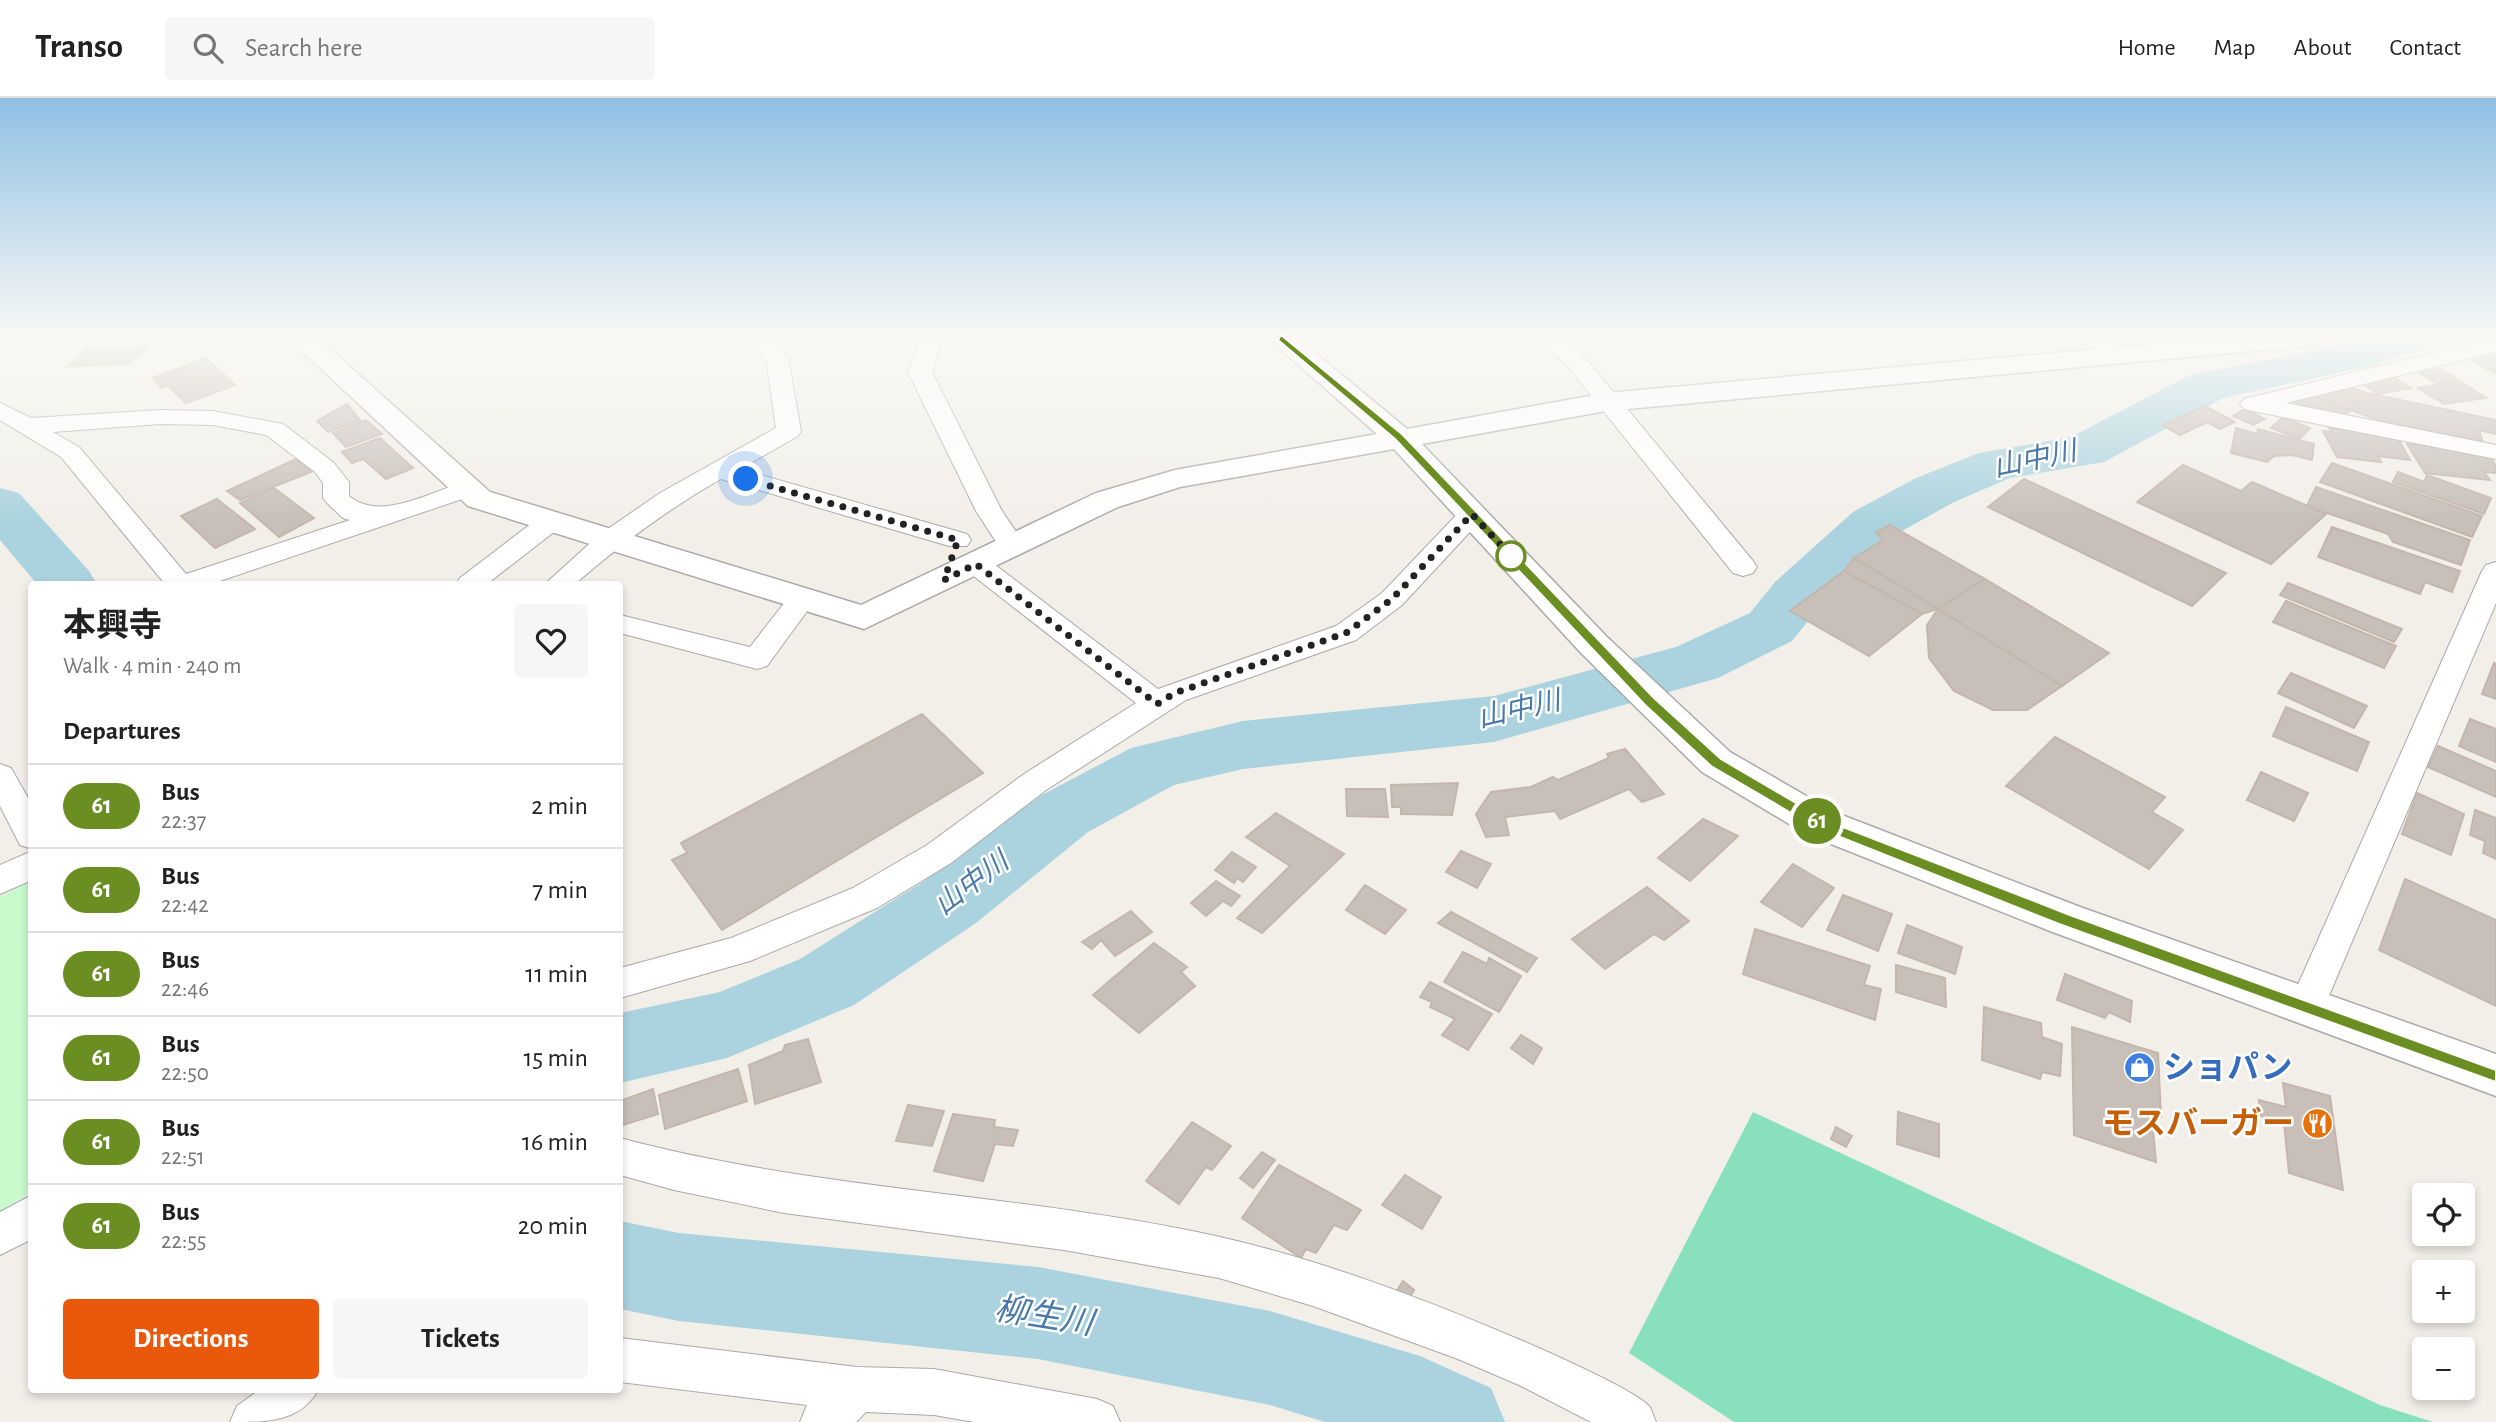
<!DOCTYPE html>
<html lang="en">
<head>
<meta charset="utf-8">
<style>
	:root { --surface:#fff; --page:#f6f6f6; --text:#222; --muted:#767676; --line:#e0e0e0; --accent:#ea580c }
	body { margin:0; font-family:"Alegreya Sans","Noto Sans JP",sans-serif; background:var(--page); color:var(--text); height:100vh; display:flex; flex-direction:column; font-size:26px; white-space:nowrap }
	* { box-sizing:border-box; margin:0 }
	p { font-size:23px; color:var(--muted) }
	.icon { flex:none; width:38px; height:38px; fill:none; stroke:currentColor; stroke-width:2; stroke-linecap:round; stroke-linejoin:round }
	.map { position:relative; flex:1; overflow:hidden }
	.side { position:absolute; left:28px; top:483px; width:595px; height:812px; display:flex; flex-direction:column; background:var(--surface); border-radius:7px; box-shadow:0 4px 10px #0003 }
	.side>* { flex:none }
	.badge { padding:0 14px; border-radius:23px; font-size:24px; line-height:46px }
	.buttons { position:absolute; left:2412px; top:1085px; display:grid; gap:14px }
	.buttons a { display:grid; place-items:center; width:63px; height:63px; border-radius:7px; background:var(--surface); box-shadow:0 4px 10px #0003; font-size:35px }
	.you { position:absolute; width:35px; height:35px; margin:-18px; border:5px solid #fff; border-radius:50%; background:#1a73e8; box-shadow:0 0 0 10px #1a73e833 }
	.map>.badge { position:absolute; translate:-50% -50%; box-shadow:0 0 0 4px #fff }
	h2 { padding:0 35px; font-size:26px; line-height:63px }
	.round { display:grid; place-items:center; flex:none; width:74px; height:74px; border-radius:7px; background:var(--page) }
	.headline { display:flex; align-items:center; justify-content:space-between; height:119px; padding:0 35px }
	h1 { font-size:33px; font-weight:700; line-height:52px }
	.primary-button { display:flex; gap:14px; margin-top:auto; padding:14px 35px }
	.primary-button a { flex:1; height:80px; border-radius:7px; background:var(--accent); color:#fff; font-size:28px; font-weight:700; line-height:80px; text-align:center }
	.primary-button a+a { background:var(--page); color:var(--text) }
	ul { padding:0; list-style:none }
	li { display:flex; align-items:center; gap:21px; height:84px; padding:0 35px; border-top:2px solid var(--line) }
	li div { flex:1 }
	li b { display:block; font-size:26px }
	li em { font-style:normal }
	li .badge { min-width:77px; font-weight:700; text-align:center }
	header { display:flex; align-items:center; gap:42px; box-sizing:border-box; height:98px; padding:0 35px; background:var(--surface); border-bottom:2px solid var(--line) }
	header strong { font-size:33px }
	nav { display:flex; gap:38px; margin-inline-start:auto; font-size:24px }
	.search { width:490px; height:63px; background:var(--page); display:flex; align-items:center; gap:18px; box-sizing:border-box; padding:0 24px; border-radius:7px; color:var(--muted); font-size:26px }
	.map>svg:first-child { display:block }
</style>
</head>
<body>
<header>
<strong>Transo</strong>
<div class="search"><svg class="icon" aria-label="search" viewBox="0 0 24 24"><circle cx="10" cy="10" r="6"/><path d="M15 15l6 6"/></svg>Search here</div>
<nav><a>Home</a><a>Map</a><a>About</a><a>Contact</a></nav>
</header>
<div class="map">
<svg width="2496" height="1324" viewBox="0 0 2496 1324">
	<rect width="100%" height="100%" fill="#f2efe9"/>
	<path fill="#c8facc" d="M 27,785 L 32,792 L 31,1094 L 0,1114 L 0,799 Z"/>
	<path fill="#88e0be" d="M 1753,1014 L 2380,1307 L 2433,1324 L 1734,1324 L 1629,1255 Z"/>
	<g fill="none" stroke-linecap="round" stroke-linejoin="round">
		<g fill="#aad3df" fill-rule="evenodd">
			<path d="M 2361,240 L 2429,240 L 2422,250 L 2378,266 L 2223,300 L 2104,364 L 2010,380 L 1954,404 L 1893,438 L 1817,512 L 1792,543 L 1718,580 L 1494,644 L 1243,671 L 1174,687 L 1088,734 L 976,825 L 854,907 L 727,960 L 620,985 L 620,915 L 720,894 L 800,861 L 924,783 L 1040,698 L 1131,650 L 1243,623 L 1494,598 L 1676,549 L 1750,515 L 1775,484 L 1853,414 L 1916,380 L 1979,355 L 2071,339 L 2190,277 L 2304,255 Z"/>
			<path d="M 0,390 L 19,395 L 89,473 L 97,486 L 37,486 L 0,442 Z"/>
			<path d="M 620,1123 L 679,1135 L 1038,1169 L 1270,1213 L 1420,1258 L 1491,1290 L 1505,1324 L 1325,1324 L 1270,1307 L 1038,1261 L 679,1223 L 620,1211 Z"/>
		</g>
	</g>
	<g fill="#c7bfb8" stroke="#c4b6ab" stroke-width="2">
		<path d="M 148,248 L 129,266 L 69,268 L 87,250 Z"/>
		<path d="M 2488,254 L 2496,259 L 2496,276 L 2467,259 Z"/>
		<path d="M 206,260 L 235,287 L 186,305 L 168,288 L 161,290 L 153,280 Z"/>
		<path d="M 2441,271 L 2460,283 L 2437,286 L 2418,274 Z"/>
		<path d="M 2392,278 L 2411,290 L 2378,296 L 2359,283 Z"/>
		<path d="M 2460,283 L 2486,300 L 2444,306 L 2418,290 Z"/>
		<path d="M 2349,289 L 2367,295 L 2351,312 L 2308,296 Z"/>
		<path d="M 2367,295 L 2496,322 L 2496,336 L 2479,332 L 2484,349 L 2372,326 L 2370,319 L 2351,312 Z"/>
		<path d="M 2308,296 L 2351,312 L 2339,320 L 2307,308 L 2294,311 L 2280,305 Z"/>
		<path d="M 347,306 L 360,322 L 328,334 L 317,323 Z"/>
		<path d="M 2205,308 L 2235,324 L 2220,331 L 2207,324 L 2180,337 L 2162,327 Z"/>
		<path d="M 2245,311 L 2265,321 L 2253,327 L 2233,318 Z"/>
		<path d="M 2283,319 L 2310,330 L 2299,341 L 2271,330 Z"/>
		<path d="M 366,322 L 382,336 L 346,349 L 333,335 Z"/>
		<path d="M 2236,330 L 2257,336 L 2258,331 L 2314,346 L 2312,362 L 2292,357 L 2274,358 L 2267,364 L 2231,355 Z"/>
		<path d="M 2329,330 L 2396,337 L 2410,362 L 2378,358 L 2381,364 L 2337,359 L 2323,333 L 2332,334 Z"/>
		<path d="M 380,340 L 413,370 L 386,381 L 363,361 L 352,365 L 342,354 Z"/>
		<path d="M 2407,346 L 2487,354 L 2496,368 L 2496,375 L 2484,374 L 2490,382 L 2425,375 Z"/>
		<path d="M 296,361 L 311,374 L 240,402 L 227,393 Z"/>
		<path d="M 2332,365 L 2482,418 L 2472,439 L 2320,384 Z"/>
		<path d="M 2183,367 L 2241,393 L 2252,384 L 2326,416 L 2271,466 L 2137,404 Z"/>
		<path d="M 2398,374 L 2424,384 L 2427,377 L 2491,400 L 2484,416 L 2393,384 Z"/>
		<path d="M 2024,381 L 2226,475 L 2192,508 L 1988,409 Z"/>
		<path d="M 2316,389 L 2470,442 L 2461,467 L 2393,444 L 2388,436 L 2307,408 Z"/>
		<path d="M 274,390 L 314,420 L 279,439 L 240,405 Z"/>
		<path d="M 217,401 L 255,431 L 215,450 L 181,418 Z"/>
		<path d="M 1890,427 L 1985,481 L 1938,511 L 1854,460 L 1883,442 L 1876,434 Z"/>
		<path d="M 2332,429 L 2460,473 L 2452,494 L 2425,484 L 2420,496 L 2318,459 Z"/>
		<path d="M 1854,460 L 1938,511 L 1922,516 L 1844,473 Z"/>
		<path d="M 1844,473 L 1922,516 L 1869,558 L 1790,513 Z"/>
		<path d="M 1985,481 L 2109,555 L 2062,588 L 1938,511 Z"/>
		<path d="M 2288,485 L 2402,531 L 2394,544 L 2280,497 Z"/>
		<path d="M 2286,503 L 2396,548 L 2384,570 L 2273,524 Z"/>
		<path d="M 1938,511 L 2062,588 L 2027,612 L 1993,612 L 1954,593 L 1929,560 L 1927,527 Z"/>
		<path d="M 2494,565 L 2496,566 L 2496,601 L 2482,596 Z"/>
		<path d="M 2291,575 L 2367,608 L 2354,630 L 2278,595 Z"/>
		<path d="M 2286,609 L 2369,644 L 2357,673 L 2273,638 Z"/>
		<path d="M 922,616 L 983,675 L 722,832 L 672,762 L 687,755 L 681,745 Z"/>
		<path d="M 2470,621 L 2496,631 L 2496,664 L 2459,648 Z"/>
		<path d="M 2055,639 L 2165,699 L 2152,714 L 2183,732 L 2149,771 L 2006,688 Z"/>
		<path d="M 2438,648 L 2496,673 L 2496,699 L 2428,669 Z"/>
		<path d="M 1625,651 L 1664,696 L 1642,704 L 1629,691 L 1560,721 L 1555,713 L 1505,719 L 1509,737 L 1486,739 L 1476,716 L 1491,694 L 1531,689 L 1553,679 L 1558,682 L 1609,660 L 1607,656 Z"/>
		<path d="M 2261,674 L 2308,695 L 2294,723 L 2247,702 Z"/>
		<path d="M 1458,685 L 1452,717 L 1401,716 L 1401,709 L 1392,709 L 1391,687 Z"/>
		<path d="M 1346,691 L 1385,691 L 1388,719 L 1347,718 Z"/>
		<path d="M 2417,695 L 2464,716 L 2451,757 L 2402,736 Z"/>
		<path d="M 2475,712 L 2496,720 L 2496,761 L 2483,755 L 2485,743 L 2470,737 Z"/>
		<path d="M 1276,715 L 1344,756 L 1262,835 L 1237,820 L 1290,768 L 1246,739 Z"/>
		<path d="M 1703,721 L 1738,738 L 1690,783 L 1658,760 Z"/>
		<path d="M 1461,753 L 1491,766 L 1477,790 L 1446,774 Z"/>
		<path d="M 1232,754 L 1256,769 L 1243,784 L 1237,780 L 1234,785 L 1215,772 Z"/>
		<path d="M 1793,766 L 1834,790 L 1802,829 L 1761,804 Z"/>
		<path d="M 2405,781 L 2496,822 L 2496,908 L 2379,852 Z"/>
		<path d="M 1216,783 L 1240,798 L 1231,808 L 1223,803 L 1206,818 L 1191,805 Z"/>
		<path d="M 1365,787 L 1406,812 L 1385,836 L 1346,812 Z"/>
		<path d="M 1647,789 L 1689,823 L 1664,842 L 1654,836 L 1605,871 L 1572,841 Z"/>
		<path d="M 1843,797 L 1892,816 L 1878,853 L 1827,832 Z"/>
		<path d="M 1131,813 L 1152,834 L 1115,858 L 1101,842 L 1092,851 L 1082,844 Z"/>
		<path d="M 1451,814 L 1537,860 L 1527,874 L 1438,825 Z"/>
		<path d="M 1907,827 L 1962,849 L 1955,876 L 1898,855 Z"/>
		<path d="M 1755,831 L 1870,868 L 1864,887 L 1881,891 L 1875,922 L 1743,876 Z"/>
		<path d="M 1154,845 L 1187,869 L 1181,874 L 1195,888 L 1139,935 L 1093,897 Z"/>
		<path d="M 1463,854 L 1487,866 L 1489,860 L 1521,878 L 1499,914 L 1444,884 Z"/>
		<path d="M 1896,867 L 1945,880 L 1946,909 L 1896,894 Z"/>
		<path d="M 2065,876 L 2132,903 L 2130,924 L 2109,914 L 2105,920 L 2057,902 Z"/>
		<path d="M 1430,884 L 1492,916 L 1468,952 L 1442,937 L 1455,921 L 1430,909 L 1432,904 L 1420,899 Z"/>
		<path d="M 1984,909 L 2041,925 L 2042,939 L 2062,946 L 2060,978 L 2042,974 L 2040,981 L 1982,962 Z"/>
		<path d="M 2072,929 L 2158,955 L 2161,1019 L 2152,1022 L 2156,1064 L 2074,1037 Z"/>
		<path d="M 1521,937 L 1542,950 L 1533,966 L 1511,950 Z"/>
		<path d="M 808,941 L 821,984 L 755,1006 L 749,967 L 783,953 L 785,947 Z"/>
		<path d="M 738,971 L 747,1003 L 665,1031 L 659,997 Z"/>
		<path d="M 2283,985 L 2330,998 L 2343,1092 L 2289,1075 L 2284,1025 L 2261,1018 L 2259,1002 L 2286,1009 Z"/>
		<path d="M 653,991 L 658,1016 L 620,1028 L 620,1003 Z"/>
		<path d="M 908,1007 L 944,1013 L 932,1048 L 896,1043 Z"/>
		<path d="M 1898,1014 L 1939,1026 L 1939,1059 L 1897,1046 Z"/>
		<path d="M 953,1016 L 995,1022 L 994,1029 L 1018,1032 L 1013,1048 L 995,1046 L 983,1083 L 934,1073 Z"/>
		<path d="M 1192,1024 L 1231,1048 L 1212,1072 L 1206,1069 L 1179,1106 L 1146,1083 Z"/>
		<path d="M 1836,1029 L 1852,1038 L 1846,1049 L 1831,1041 Z"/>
		<path d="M 1262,1054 L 1275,1062 L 1253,1090 L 1240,1080 Z"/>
		<path d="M 1279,1067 L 1361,1112 L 1347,1132 L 1334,1127 L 1316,1155 L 1306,1151 L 1301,1160 L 1242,1120 Z"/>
		<path d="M 1405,1077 L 1441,1099 L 1422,1131 L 1382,1107 Z"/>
		<path d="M 1403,1183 L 1414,1192 L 1410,1199 L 1396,1194 Z"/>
	</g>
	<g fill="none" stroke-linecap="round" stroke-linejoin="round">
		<defs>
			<g id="minor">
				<path d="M 0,240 L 18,240 L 0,251 Z"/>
				<path d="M 624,240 L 695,240 C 686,253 633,252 624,240 Z"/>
				<path d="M 750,240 L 773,240 L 788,260 L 801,333 L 798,338 L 740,371 L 967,436 L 971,442 L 967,448 L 949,448 L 721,381 C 668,411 621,446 575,486 L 545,486 L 599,437 L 660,395 L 776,330 L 766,261 Z"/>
				<path d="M 912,240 L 934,240 L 940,248 L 932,274 L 1002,413 L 1025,447 L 1022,453 L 1012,455 L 1002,453 L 976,413 L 908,274 L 918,248 Z"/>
				<path d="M 1533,240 L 1558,240 L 1581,255 L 1753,463 L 1757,469 L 1753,475 L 1743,478 L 1733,475 L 1565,265 Z"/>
				<path d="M 2084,240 L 2108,240 L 2125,256 L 2122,261 L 2106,261 Z"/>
				<path d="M 2496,240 L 2496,254 L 2286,305 L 2496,347 L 2496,361 L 2252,313 L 2244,311 L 2240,306 L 2244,301 Z"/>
				<path d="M 0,305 L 31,320 L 160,312 L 213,313 L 283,326 L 333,364 L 349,384 L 349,398 C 381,425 433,392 468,383 L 477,386 L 481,391 L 477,396 L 211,486 L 165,486 L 61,359 L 0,322 ZM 160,326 L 213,327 L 266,337 L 315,374 L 323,385 L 323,400 L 327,405 L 343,420 L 350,422 L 186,476 L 79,349 L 53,334 Z"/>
				<path d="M 1472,408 L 1481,410 L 1485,416 L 1481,422 L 1402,507 L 1356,542 L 1186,602 L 1046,692 L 951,765 L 877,810 L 750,863 L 620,900 L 620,870 L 731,840 L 853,790 L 927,747 L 1024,676 L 1136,605 L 966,472 L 962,466 L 966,460 L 976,457 L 986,460 L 1158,591 L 1336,528 L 1382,495 L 1463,410 Z"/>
				<path d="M 550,416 L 559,418 L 563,424 L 559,430 L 487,486 L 456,486 L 460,480 L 541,418 Z"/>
				<path d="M 2496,464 L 2496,505 L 2325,907 L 2320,918 L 2307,923 L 2294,918 L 2289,907 L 2482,473 L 2486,467 Z"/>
				<path d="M 802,492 L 812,495 L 816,501 L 767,568 L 757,571 L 620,535 L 620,517 L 750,549 L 792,495 Z"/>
				<path d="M 0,666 L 11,670 L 32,707 L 32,751 L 20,747 L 0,708 Z"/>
				<path d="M 32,753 L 32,782 L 0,796 L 0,767 Z"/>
				<path d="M 620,1040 C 810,1091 1006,1095 1197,1134 C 1314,1158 1430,1203 1539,1250 C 1559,1259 1638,1294 1650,1309 C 1652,1313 1654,1320 1656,1324 L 1591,1324 L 1519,1287 L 1458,1261 L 1313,1208 L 1219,1180 L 1064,1152 L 784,1115 L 674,1092 L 620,1077 Z"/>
				<path d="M 32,1097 L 32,1141 L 0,1157 L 0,1114 Z"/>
				<path d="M 620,1240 L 857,1269 L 934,1271 L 1097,1301 L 1113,1308 L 1120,1324 L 974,1324 L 934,1317 L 866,1314 L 856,1324 L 800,1324 L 807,1307 L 620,1284 Z"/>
				<path d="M 259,1292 L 318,1292 C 300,1324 268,1324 230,1324 L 237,1308 Z"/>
			</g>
			<path id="tertiary" d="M 288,240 L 318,240 L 490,394 L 861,507 L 1096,395 L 1175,372 L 1377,336 L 1268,240 L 1297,240 L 1407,331 L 1606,295 L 2221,240 L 2321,240 L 2318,246 L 2308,248 L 1606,313 L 1422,346 L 1607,539 L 1730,654 L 1834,714 L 2080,809 L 2496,956 L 2496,998 L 2050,833 L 1806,736 L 1702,674 L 1581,555 L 1394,351 L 1180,389 L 1118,409 L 864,531 L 468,408 Z"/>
		</defs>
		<use href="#minor" stroke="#a9a9a9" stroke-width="2"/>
		<use href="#tertiary" stroke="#a9a9a9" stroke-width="3"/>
		<use href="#minor" fill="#fff" fill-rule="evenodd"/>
		<use href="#tertiary" fill="#fff" fill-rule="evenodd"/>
	</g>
	<linearGradient id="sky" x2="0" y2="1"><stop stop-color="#8fc0e4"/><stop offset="0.56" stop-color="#f9f8f5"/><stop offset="1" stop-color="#f9f8f5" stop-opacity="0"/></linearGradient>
	<rect width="2496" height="425" fill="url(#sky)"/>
	<path fill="#6b8e23" stroke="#fff" stroke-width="2" d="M 1281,237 L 1403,337 L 1654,600 L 1721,661 L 1825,722 L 2070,817 L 2496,972 L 2496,984 L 2059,826 L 1815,729 L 1711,668 L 1645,607 L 1395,341 L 1278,242 Z"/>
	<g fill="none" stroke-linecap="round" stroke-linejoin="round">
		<path stroke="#222" stroke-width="7" stroke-dasharray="0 12.6" d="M 746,381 L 958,442 L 944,482 L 976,466 L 1157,606 L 1175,595 L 1346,535 L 1392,501 L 1472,416 L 1511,458"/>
	</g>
	<defs>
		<symbol id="shop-disc" viewBox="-11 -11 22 22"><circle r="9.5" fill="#3f7fe0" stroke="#fff"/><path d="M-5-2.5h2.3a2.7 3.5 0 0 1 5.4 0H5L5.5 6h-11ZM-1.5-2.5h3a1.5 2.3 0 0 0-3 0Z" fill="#fff"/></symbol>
		<symbol id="restaurant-disc" viewBox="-11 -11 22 22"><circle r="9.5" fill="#e8710a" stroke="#fff"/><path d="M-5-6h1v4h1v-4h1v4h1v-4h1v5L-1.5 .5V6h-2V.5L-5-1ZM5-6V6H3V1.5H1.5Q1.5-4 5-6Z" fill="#fff"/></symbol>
	</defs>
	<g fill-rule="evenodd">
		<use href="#shop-disc" x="2122" y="952" width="35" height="35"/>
		<use href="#restaurant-disc" x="2300" y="1008" width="35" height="35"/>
	</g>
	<circle fill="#fff" stroke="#6b8e23" stroke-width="3.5" cx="1511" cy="458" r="14"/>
	<g text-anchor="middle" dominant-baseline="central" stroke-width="5" stroke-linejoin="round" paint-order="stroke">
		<g font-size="28" font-style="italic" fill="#4a7aab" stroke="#fff">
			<text transform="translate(2035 362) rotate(-12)">山中川</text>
			<text transform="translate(1519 612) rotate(-13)">山中川</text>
			<text transform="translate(972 786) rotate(-37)">山中川</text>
		</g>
		<g font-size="32" font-weight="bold" fill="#366cbe" stroke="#fff" text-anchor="start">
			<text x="2163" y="970">ショパン</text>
		</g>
		<g font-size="32" font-weight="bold" fill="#c56008" stroke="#fff" text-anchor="end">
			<text x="2294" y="1026">モスバーガー</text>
		</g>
		<g font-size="33" font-style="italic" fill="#4a7aab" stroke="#fff">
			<text transform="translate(1044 1219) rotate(9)">柳生川</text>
		</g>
	</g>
</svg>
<div class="buttons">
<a><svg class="icon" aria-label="locate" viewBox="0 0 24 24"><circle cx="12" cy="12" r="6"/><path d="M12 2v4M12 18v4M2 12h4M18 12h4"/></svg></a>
<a>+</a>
<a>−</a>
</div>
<div class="you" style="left:746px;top:381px"></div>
<b class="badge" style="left:1817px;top:723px;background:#6b8e23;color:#fff">61</b>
<section class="side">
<div class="headline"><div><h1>本興寺</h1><p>Walk · 4 min · 240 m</p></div><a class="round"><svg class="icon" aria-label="heart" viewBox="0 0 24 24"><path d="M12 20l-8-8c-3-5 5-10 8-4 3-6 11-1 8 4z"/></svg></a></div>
<h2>Departures</h2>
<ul>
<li><span class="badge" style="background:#6b8e23;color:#fff">61</span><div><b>Bus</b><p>22:37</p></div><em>2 min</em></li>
<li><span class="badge" style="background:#6b8e23;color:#fff">61</span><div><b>Bus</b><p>22:42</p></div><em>7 min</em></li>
<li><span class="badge" style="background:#6b8e23;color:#fff">61</span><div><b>Bus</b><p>22:46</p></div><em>11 min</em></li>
<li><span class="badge" style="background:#6b8e23;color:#fff">61</span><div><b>Bus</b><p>22:50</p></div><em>15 min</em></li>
<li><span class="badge" style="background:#6b8e23;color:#fff">61</span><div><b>Bus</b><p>22:51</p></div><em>16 min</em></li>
<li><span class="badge" style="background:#6b8e23;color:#fff">61</span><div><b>Bus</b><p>22:55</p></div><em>20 min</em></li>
</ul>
<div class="primary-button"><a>Directions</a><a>Tickets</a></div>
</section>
</div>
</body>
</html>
